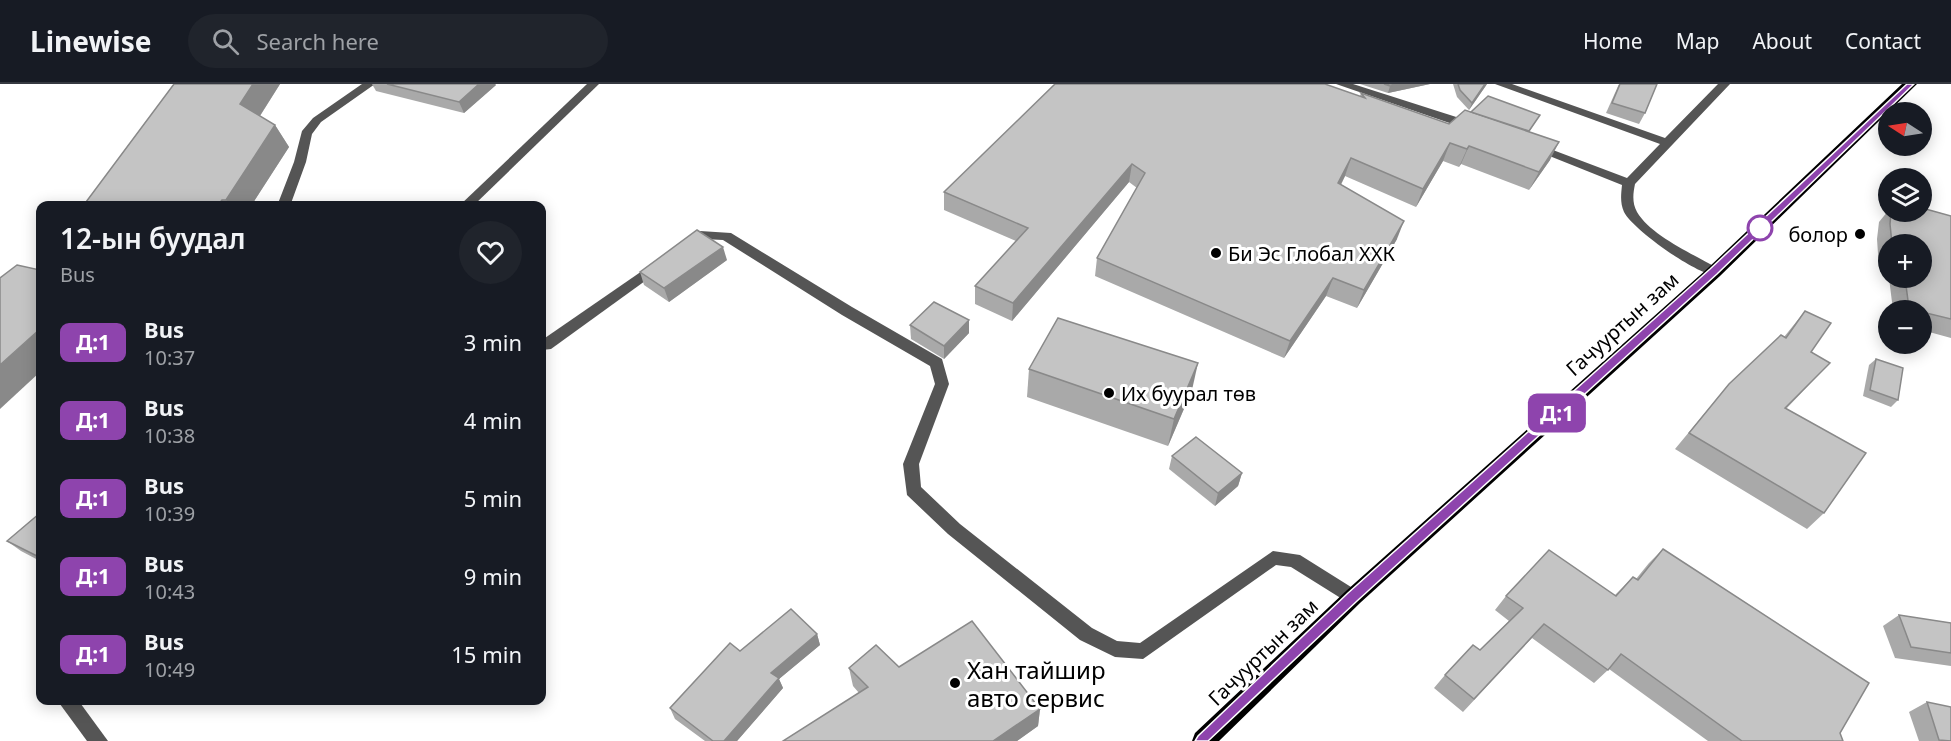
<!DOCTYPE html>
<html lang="en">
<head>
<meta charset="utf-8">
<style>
	:root { --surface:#171b24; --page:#20242c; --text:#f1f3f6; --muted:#9ea1a6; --line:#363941 }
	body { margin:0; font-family:"Noto Sans",sans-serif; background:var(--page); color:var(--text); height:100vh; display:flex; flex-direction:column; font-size:22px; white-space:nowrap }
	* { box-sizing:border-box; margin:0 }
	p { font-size:20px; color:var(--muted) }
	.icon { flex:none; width:33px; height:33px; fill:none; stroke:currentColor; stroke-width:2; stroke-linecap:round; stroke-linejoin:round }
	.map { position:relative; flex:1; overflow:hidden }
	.side { position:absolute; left:36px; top:117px; width:510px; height:504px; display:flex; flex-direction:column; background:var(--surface); border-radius:12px; box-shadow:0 3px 15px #0003 }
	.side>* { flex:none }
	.badge { padding:0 12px; border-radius:9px; font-size:21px; line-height:39px }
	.needle { width:39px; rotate:282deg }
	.fabs { position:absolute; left:1878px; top:18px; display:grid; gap:12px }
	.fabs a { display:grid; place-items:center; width:54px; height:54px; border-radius:50%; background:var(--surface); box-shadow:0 3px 15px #0003; font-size:30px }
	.map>.badge { position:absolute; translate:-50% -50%; box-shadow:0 0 0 3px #fff }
	.round { display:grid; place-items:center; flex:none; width:63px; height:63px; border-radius:32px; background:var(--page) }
	.head { display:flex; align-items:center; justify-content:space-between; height:102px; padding:0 24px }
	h1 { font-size:28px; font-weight:600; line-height:45px }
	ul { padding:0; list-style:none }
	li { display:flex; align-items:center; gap:18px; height:78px; padding:0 24px }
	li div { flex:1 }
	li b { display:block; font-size:22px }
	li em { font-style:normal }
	li .badge { min-width:66px; font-weight:700; text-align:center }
	header { display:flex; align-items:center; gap:36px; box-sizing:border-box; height:84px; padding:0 30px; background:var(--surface); border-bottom:2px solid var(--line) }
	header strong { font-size:28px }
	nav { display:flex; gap:33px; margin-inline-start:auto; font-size:21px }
	.search { width:420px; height:54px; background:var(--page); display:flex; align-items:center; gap:15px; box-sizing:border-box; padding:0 21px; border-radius:33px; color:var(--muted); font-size:22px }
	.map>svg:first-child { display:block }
</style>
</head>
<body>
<header>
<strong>Linewise</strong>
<div class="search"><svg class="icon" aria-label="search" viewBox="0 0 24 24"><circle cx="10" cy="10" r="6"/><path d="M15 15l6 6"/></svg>Search here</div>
<nav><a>Home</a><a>Map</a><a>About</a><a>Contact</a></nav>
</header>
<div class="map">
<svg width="1951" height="657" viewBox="0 0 1951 657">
	<rect width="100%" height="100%" fill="#fff"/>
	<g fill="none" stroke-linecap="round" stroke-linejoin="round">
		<g fill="#555" fill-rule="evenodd">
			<path d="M 362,0 L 375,0 L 321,38 L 312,50 L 306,78 L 290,122 L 277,122 L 294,78 L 302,47 L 313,34 Z"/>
			<path d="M 587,0 L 599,0 L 473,122 L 459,122 Z"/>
			<path d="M 1336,0 L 1353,0 L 1475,39 L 1477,42 L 1471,46 L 1467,45 Z"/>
			<path d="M 1495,0 L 1512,0 L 1665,54 L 1718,0 L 1730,0 L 1635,100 C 1633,110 1632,119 1637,128 C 1651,152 1695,171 1719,185 L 1721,188 L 1719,191 C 1703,196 1632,145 1624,128 C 1620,119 1621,111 1622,101 L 1527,63 L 1529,60 L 1537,60 L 1627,94 L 1660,60 Z"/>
			<path d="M 700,147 L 731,149 L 852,223 L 942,275 L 949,300 L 919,380 L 921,403 L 960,440 L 1092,544 L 1117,557 L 1140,559 L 1273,467 L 1300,471 L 1359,508 L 1362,513 L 1359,518 L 1353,521 L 1347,518 L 1291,483 L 1276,481 L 1143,575 L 1115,573 L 1080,556 L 948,450 L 907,411 L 903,380 L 935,300 L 930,282 L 842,231 L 723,156 L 703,155 L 692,163 L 682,163 L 680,160 Z"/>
			<path d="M 658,176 L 663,178 L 665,181 L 663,184 L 551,265 L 542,266 L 542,256 Z"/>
			<path d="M 57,616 L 78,616 L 108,657 L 87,657 Z"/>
		</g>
		<path fill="#000" fill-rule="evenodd" d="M 1902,0 L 1917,0 L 1720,192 L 1360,519 L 1219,657 L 1192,657 L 1195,649 L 1346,507 L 1708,184 Z"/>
	</g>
	<g fill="#a9a9a9">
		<path d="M 174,0 L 280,0 L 260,32 L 275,41 L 289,63 L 251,122 L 83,122 Z"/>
		<path d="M 372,0 L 495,0 L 496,1 L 464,29 L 376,7 Z"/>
		<path d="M 1360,0 L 1430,0 L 1388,9 Z"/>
		<path d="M 1453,0 L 1487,0 L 1469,26 L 1457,13 Z"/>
		<path d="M 1619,0 L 1657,0 L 1645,29 L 1639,40 L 1606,29 Z"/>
		<path d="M 1361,9 L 1449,40 L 1471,28 L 1540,31 L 1529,48 L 1550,76 L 1529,106 L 1461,80 L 1459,83 L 1443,77 L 1416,123 L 1345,92 L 1341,101 L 1397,155 L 1357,224 L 1326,212 L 1284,274 L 1095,192 L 1097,174 L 1137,104 L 1129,98 L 1012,237 L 975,220 L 975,202 L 1016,157 L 944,126 L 944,108 L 1360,12 Z"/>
		<path d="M 1888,127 L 1922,128 L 1951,132 L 1951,254 L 1922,246 L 1922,226 L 1893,226 L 1889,194 L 1922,194 L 1922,160 L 1888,160 L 1888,190 L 1887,186 L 1879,184 L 1877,155 L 1879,138 Z"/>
		<path d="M 727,176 L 669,218 L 644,201 L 640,188 Z"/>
		<path d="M 1805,227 L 1811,268 L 1830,279 L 1786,325 L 1824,429 L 1807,445 L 1675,365 L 1729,300 L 1784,253 Z"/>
		<path d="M 969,236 L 969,249 L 944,275 L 911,255 L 910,241 Z"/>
		<path d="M 1876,275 L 1898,316 L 1891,323 L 1863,312 L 1869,281 Z"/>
		<path d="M 1029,285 L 1192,306 L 1168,362 L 1027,313 Z"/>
		<path d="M 1172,372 L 1242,389 L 1238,402 L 1215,422 L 1169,385 Z"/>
		<path d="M 40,429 L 40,477 L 21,467 L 7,457 Z"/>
		<path d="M 1663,465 L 1840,649 L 1843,657 L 1708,657 L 1609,585 L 1594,599 L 1532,554 L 1463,628 L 1434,604 L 1445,591 L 1480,566 L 1509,537 L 1495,526 L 1506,512 L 1615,511 L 1633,493 L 1636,495 L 1649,479 Z"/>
		<path d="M 1899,531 L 1951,539 L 1951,582 L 1895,574 L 1883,542 Z"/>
		<path d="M 817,550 L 820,561 L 779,595 L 783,604 L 737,657 L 705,657 L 675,635 L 670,624 Z"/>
		<path d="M 899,583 L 1040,625 L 1038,642 L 1017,657 L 783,657 L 859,609 L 853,602 L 849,584 Z"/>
		<path d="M 1927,618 L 1951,657 L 1919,657 L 1909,628 Z"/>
	</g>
	<g fill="#898989">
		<path d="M 253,0 L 280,0 L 254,41 L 240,20 Z"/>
		<path d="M 479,0 L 495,0 L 496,1 L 464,29 L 459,18 Z"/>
		<path d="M 1399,0 L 1430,0 L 1388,9 L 1390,2 Z"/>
		<path d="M 1485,0 L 1487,0 L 1469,26 L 1472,19 Z"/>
		<path d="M 275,41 L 289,63 L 251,122 L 230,122 L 226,116 Z"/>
		<path d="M 1559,58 L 1550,76 L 1529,106 L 1539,88 Z"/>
		<path d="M 1450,59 L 1443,77 L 1416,123 L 1423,105 Z"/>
		<path d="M 1469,62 L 1461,80 L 1459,83 L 1467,65 Z"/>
		<path d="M 1351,74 L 1345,92 L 1332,117 L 1338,99 Z"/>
		<path d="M 1132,80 L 1129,98 L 1012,237 L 1013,219 Z"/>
		<path d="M 222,116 L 226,122 L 217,122 Z"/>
		<path d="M 1404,137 L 1397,155 L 1357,224 L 1364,206 Z"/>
		<path d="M 723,163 L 727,176 L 669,218 L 664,204 Z"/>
		<path d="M 1333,194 L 1326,212 L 1284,274 L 1290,257 Z"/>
		<path d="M 969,236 L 969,249 L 944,275 L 944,262 Z"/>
		<path d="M 40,245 L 40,288 L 0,325 L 0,281 Z"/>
		<path d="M 1198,279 L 1192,306 L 1168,362 L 1174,335 Z"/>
		<path d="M 1242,389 L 1238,402 L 1215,422 L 1218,409 Z"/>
		<path d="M 817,550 L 820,561 L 779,595 L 783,604 L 737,657 L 724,657 L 771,589 Z"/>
		<path d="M 1040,625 L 1038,642 L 1017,657 L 993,657 Z"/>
	</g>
	<g fill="#c4c4c4" stroke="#898989" stroke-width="1.5">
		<path d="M 174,0 L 253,0 L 240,20 L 275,41 L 226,116 L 222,116 L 217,122 L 83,122 Z"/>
		<path d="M 387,0 L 479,0 L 459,18 Z"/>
		<path d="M 1055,0 L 1325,0 L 1365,14 L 1361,9 L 1449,40 L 1465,26 L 1559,58 L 1539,88 L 1469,62 L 1467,65 L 1450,59 L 1423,105 L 1351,74 L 1338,99 L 1404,137 L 1364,206 L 1333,194 L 1290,257 L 1097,174 L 1145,89 L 1132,80 L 1013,219 L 975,202 L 1028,144 L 944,108 Z"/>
		<path d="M 1384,0 L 1399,0 L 1390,2 Z"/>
		<path d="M 1458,0 L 1485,0 L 1472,19 L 1460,6 Z"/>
		<path d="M 1620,0 L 1657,0 L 1645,29 L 1612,19 Z"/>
		<path d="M 1488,12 L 1540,31 L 1529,47 L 1471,28 Z"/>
		<path d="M 1922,124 L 1951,132 L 1951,235 L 1922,228 L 1922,226 L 1909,224 L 1905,194 L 1922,194 L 1922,160 L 1892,160 L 1890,140 L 1891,128 L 1922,128 Z"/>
		<path d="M 697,146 L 723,163 L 664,204 L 640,188 Z"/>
		<path d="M 17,181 L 40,186 L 40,245 L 0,281 L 0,194 Z"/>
		<path d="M 934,218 L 969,236 L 944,262 L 910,241 Z"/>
		<path d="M 1805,227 L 1831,239 L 1811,268 L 1830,279 L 1785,324 L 1866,369 L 1824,429 L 1689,349 L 1729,300 L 1781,251 L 1786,254 Z"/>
		<path d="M 1058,234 L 1198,279 L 1174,335 L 1029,285 Z"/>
		<path d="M 1876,275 L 1903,284 L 1898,316 L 1870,306 Z"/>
		<path d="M 1196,353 L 1242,389 L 1218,409 L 1172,372 Z"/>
		<path d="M 40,429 L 40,469 L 37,472 L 7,457 Z"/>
		<path d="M 1663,465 L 1869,599 L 1840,649 L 1843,657 L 1742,657 L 1621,570 L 1608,586 L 1544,540 L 1474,615 L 1445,591 L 1473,561 L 1480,566 L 1523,524 L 1506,512 L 1549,466 L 1616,512 L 1633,493 L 1638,496 Z"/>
		<path d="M 791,525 L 817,550 L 771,589 L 779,594 L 724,657 L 713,657 L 670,624 L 730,559 L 740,567 Z"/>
		<path d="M 1899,531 L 1951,539 L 1951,569 L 1911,563 Z"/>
		<path d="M 972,537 L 1040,625 L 993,657 L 783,657 L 868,603 L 849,584 L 876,561 L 899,583 Z"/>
		<path d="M 1927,618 L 1951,623 L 1951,657 L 1939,656 Z"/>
	</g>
	<path fill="#8e44ad" stroke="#fff" stroke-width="1.5" d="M 1907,0 L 1914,0 L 1717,190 L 1357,517 L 1208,657 L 1195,657 L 1198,652 L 1348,509 L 1710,185 Z"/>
	<circle fill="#fff" stroke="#8e44ad" stroke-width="3" cx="1760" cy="144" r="12"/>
	<g fill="#000" stroke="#fff" stroke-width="2">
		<circle cx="1860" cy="150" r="6"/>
		<circle cx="1216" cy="169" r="6"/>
		<circle cx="1109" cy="309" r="6"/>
		<circle cx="955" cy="599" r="6"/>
	</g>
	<g text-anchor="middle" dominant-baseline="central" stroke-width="6" stroke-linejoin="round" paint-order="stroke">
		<g font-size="20" fill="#000" stroke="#fff" text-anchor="start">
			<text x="1848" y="150" text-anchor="end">болор</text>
			<text x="1228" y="169">Би Эс Глобал ХХК</text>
			<text x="1121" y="309">Их буурал төв</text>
		</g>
		<g font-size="20" fill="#000" stroke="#fff">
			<text transform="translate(1622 240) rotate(-42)">Гачууртын зам</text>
			<text transform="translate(1263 568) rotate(-44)">Гачууртын зам</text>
		</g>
		<g font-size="24" fill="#000" stroke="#fff" text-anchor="start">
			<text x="967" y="585">Хан тайшир<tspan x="967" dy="28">авто сервис</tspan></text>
		</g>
	</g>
</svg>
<div class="fabs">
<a><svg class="needle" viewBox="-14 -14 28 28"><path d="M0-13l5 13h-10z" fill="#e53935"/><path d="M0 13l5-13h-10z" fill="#9ea1a6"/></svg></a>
<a><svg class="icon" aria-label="layers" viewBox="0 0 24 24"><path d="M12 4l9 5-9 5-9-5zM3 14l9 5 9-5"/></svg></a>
<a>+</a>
<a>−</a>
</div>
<b class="badge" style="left:1557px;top:329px;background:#8e44ad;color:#fff">Д:1</b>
<section class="side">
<div class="head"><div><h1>12-ын буудал</h1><p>Bus</p></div><a class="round"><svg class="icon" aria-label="heart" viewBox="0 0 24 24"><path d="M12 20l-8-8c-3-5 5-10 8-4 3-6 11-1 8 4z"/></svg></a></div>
<ul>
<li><span class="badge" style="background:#8e44ad;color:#fff">Д:1</span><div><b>Bus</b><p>10:37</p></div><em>3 min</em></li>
<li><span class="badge" style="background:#8e44ad;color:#fff">Д:1</span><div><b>Bus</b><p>10:38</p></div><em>4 min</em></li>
<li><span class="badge" style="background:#8e44ad;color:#fff">Д:1</span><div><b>Bus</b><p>10:39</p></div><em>5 min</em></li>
<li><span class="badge" style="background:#8e44ad;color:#fff">Д:1</span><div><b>Bus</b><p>10:43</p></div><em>9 min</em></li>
<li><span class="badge" style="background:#8e44ad;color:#fff">Д:1</span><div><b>Bus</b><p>10:49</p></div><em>15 min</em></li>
</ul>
</section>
</div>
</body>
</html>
